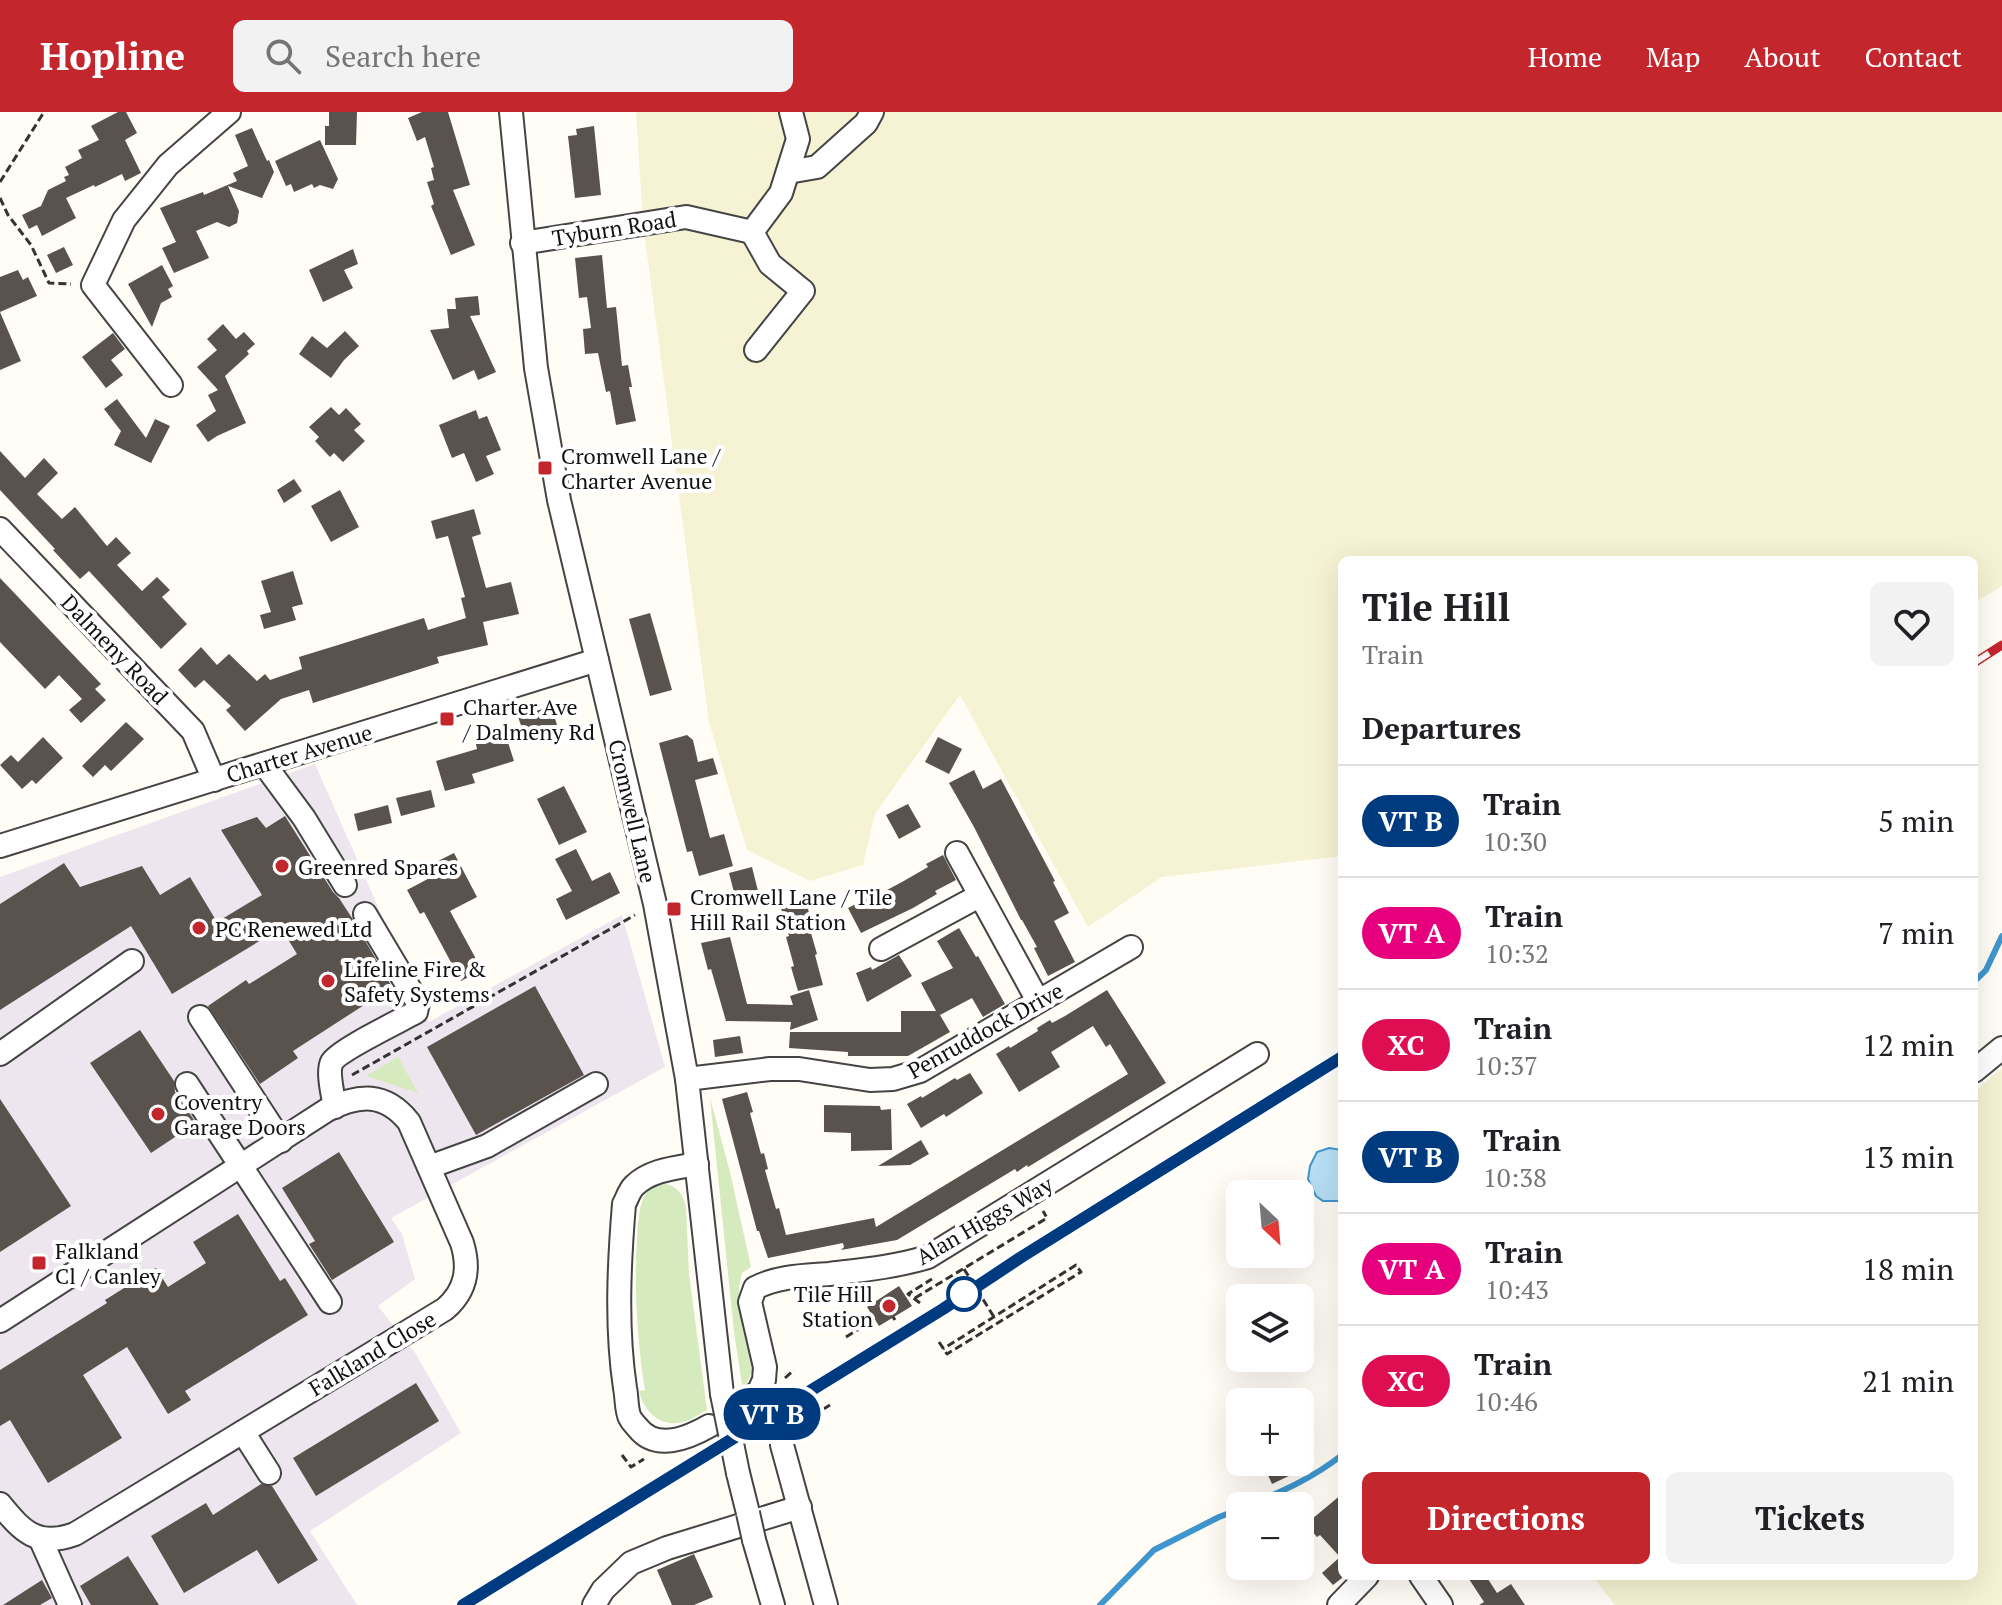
<!DOCTYPE html>
<html lang="en">
<head>
<meta charset="utf-8">
<style>
	:root { --surface:#fff; --page:#f2f2f2; --text:#202124; --muted:#757577; --line:#e0e0e0; --accent:#c4262e }
	body { margin:0; font-family:"PT Serif",serif; background:var(--page); color:var(--text); height:100vh; display:flex; flex-direction:column; font-size:30px; white-space:nowrap }
	* { box-sizing:border-box; margin:0 }
	p { font-size:26px; color:var(--muted) }
	.icon { flex:none; width:44px; height:44px; fill:none; stroke:currentColor; stroke-width:2; stroke-linecap:round; stroke-linejoin:round }
	.map { position:relative; flex:1; overflow:hidden }
	.sheet { position:absolute; left:1338px; top:444px; width:640px; height:1024px; display:flex; flex-direction:column; background:var(--surface); border-radius:12px; box-shadow:0 8px 32px #0002 }
	.sheet>* { flex:none }
	.badge { padding:0 16px; border-radius:26px; font-size:28px; line-height:52px }
	.needle { width:52px; rotate:154deg }
	.buttons { position:absolute; left:1226px; top:1068px; display:grid; gap:16px }
	.buttons a { display:grid; place-items:center; width:88px; height:88px; border-radius:12px; background:var(--surface); box-shadow:0 8px 32px #0002; font-size:40px }
	.map>.badge { position:absolute; translate:-50% -50%; box-shadow:0 0 0 4px #fff }
	h2 { padding:0 24px; font-size:30px; line-height:72px }
	.round { display:grid; place-items:center; flex:none; width:84px; height:84px; border-radius:12px; background:var(--page) }
	.overview { display:flex; align-items:center; justify-content:space-between; height:136px; padding:0 24px }
	h1 { font-size:38px; font-weight:700; line-height:60px }
	.button { display:flex; gap:16px; margin-top:auto; padding:16px 24px }
	.button a { flex:1; height:92px; border-radius:12px; background:var(--accent); color:#fff; font-size:32px; font-weight:700; line-height:92px; text-align:center }
	.button a+a { background:var(--page); color:var(--text) }
	ul { padding:0; list-style:none }
	li { display:flex; align-items:center; gap:24px; height:112px; padding:0 24px; border-top:2px solid var(--line) }
	li div { flex:1 }
	li b { display:block; font-size:30px }
	li em { font-style:normal }
	li .badge { min-width:88px; font-weight:700; text-align:center }
	header { display:flex; align-items:center; gap:48px; box-sizing:border-box; height:112px; padding:0 40px; background:var(--accent); color:#fff }
	header strong { font-size:38px }
	nav { display:flex; gap:44px; margin-inline-start:auto; font-size:28px }
	.search { width:560px; height:72px; background:var(--page); display:flex; align-items:center; gap:20px; box-sizing:border-box; padding:0 28px; border-radius:12px; color:var(--muted); font-size:30px }
	.map>svg:first-child { display:block }
</style>
</head>
<body>
<header>
<strong>Hopline</strong>
<div class="search"><svg class="icon" aria-label="search" viewBox="0 0 24 24"><circle cx="10" cy="10" r="6"/><path d="M15 15l6 6"/></svg>Search here</div>
<nav><a>Home</a><a>Map</a><a>About</a><a>Contact</a></nav>
</header>
<div class="map">
<svg width="2002" height="1493" viewBox="0 0 2002 1493">
	<rect width="100%" height="100%" fill="#fffdf5"/>
	<path fill="#eee6ef" d="M 315,652 L 429,910 L 622,803 L 665,955 L 391,1106 L 402,1122 L 415,1167 L 378,1194 L 416,1242 L 461,1321 L 310,1419 L 357,1493 L 0,1493 L 0,765 Z"/>
	<g fill="#f6f3d4">
		<path d="M 636,0 L 2002,0 L 2002,474 L 1974,491 L 1974,448 L 1342,448 L 1342,744 L 1162,765 L 1088,815 L 960,583 L 875,702 L 863,753 L 810,769 L 747,738 L 709,610 L 643,112 Z"/>
		<path d="M 2002,956 L 2002,1493 L 1615,1493 L 1592,1464 L 1974,1464 L 1974,980 Z"/>
	</g>
	<g fill="#d5ebbd">
		<path d="M 398,945 L 418,981 L 366,964 Z"/>
		<path d="M 710,986 L 730,1060 L 751,1155 L 742,1161 L 739,1174 L 740,1200 L 752,1240 L 754,1255 L 743,1279 L 734,1220 Z"/>
		<path d="M 665,1072 C 678,1074 684,1084 686,1096 L 689,1162 L 707,1298 C 699,1302 691,1308 683,1310 C 661,1316 644,1300 639,1279 L 645,1278 C 637,1228 634,1178 637,1127 C 638,1115 638,1101 642,1090 C 645,1078 654,1074 665,1072 Z"/>
	</g>
	<path fill="#b9e0f7" stroke="#3f96cf" stroke-width="2" d="M 1329,1036 L 1342,1038 L 1342,1089 L 1323,1089 L 1316,1084 L 1308,1067 L 1310,1054 L 1317,1040 Z"/>
	<g fill="none" stroke-linecap="round" stroke-linejoin="round">
		<g stroke="#3f96cf" stroke-width="6">
			<path d="M 1974,870 L 1986,858 L 2002,824"/>
			<path d="M 1247,1394 C 1281,1380 1313,1366 1342,1343"/>
			<path d="M 1100,1493 L 1154,1438 L 1219,1405 L 1240,1397"/>
		</g>
	</g>
	<g fill="#5a524d">
		<path d="M 118,0 L 126,0 L 137,21 L 125,28 L 141,61 L 125,69 L 122,62 L 95,75 L 94,73 L 66,86 L 76,106 L 42,124 L 37,113 L 29,117 L 22,103 L 41,94 L 48,78 L 66,69 L 64,65 L 69,63 L 65,55 L 82,46 L 78,38 L 99,28 L 91,14 Z"/>
		<path d="M 329,0 L 357,0 L 356,33 L 325,33 L 325,14 L 329,14 Z"/>
		<path d="M 422,0 L 448,0 L 470,73 L 453,78 L 475,133 L 451,143 L 431,94 L 434,92 L 427,70 L 434,68 L 431,56 L 434,55 L 425,25 L 417,29 L 408,6 Z"/>
		<path d="M 594,14 L 601,83 L 575,86 L 568,24 L 577,23 L 576,17 Z"/>
		<path d="M 252,16 L 267,49 L 269,48 L 274,60 L 262,86 L 228,74 L 239,99 L 237,111 L 229,115 L 217,110 L 196,119 L 209,146 L 174,161 L 162,136 L 176,130 L 160,96 L 203,80 L 204,83 L 237,69 L 233,61 L 248,54 L 235,23 Z"/>
		<path d="M 320,28 L 338,67 L 333,77 L 320,73 L 314,76 L 312,72 L 294,80 L 291,72 L 286,74 L 275,49 Z"/>
		<path d="M 64,135 L 73,153 L 56,161 L 47,143 Z"/>
		<path d="M 353,137 L 358,152 L 344,158 L 353,176 L 323,190 L 309,158 Z"/>
		<path d="M 602,143 L 607,196 L 616,195 L 622,254 L 628,253 L 632,275 L 629,275 L 636,309 L 616,313 L 610,279 L 606,280 L 598,241 L 585,242 L 583,217 L 591,216 L 587,185 L 579,186 L 575,146 Z"/>
		<path d="M 162,153 L 173,174 L 168,177 L 172,185 L 161,191 L 152,215 L 128,172 Z"/>
		<path d="M 18,158 L 23,168 L 28,165 L 37,184 L 0,200 L 0,165 Z"/>
		<path d="M 478,184 L 480,203 L 470,204 L 496,260 L 478,268 L 474,258 L 453,268 L 430,218 L 449,216 L 447,197 L 456,197 L 455,186 Z"/>
		<path d="M 0,200 L 21,249 L 0,258 Z"/>
		<path d="M 223,212 L 236,227 L 244,220 L 255,232 L 247,239 L 249,242 L 225,264 L 246,311 L 217,324 L 208,330 L 196,313 L 216,299 L 208,283 L 218,278 L 197,255 L 217,238 L 207,227 Z"/>
		<path d="M 345,219 L 359,234 L 344,248 L 331,266 L 299,242 L 312,224 L 327,236 Z"/>
		<path d="M 113,221 L 125,237 L 111,248 L 123,263 L 106,276 L 82,245 Z"/>
		<path d="M 117,287 L 146,326 L 155,307 L 170,314 L 151,351 L 114,333 L 121,319 L 104,297 Z"/>
		<path d="M 331,295 L 339,303 L 346,296 L 361,312 L 354,318 L 365,329 L 343,350 L 334,341 L 330,345 L 315,329 L 319,325 L 309,315 Z"/>
		<path d="M 476,298 L 479,307 L 487,304 L 501,338 L 486,344 L 494,362 L 476,370 L 464,341 L 452,346 L 439,313 Z"/>
		<path d="M 0,339 L 25,366 L 44,346 L 58,361 L 37,382 L 62,407 L 75,395 L 107,434 L 116,425 L 131,441 L 117,453 L 142,479 L 157,465 L 170,478 L 162,485 L 187,512 L 161,537 L 89,459 L 80,467 L 53,438 L 55,437 L 0,378 Z"/>
		<path d="M 294,367 L 302,379 L 284,391 L 277,378 Z"/>
		<path d="M 340,378 L 359,415 L 331,430 L 311,394 Z"/>
		<path d="M 474,397 L 481,422 L 472,425 L 486,476 L 511,470 L 519,502 L 483,510 L 488,533 L 437,545 L 439,551 L 313,591 L 309,578 L 281,587 L 245,619 L 226,598 L 231,594 L 204,568 L 195,576 L 178,558 L 201,535 L 217,553 L 229,542 L 257,569 L 265,562 L 270,568 L 302,557 L 299,545 L 338,533 L 424,506 L 428,518 L 466,506 L 461,486 L 465,485 L 448,424 L 436,427 L 431,409 Z"/>
		<path d="M 293,459 L 303,492 L 292,495 L 296,508 L 264,517 L 260,503 L 271,500 L 261,469 Z"/>
		<path d="M 0,466 L 101,572 L 95,577 L 106,588 L 81,611 L 69,598 L 82,587 L 59,563 L 45,577 L 0,530 Z"/>
		<path d="M 650,501 L 672,578 L 650,584 L 629,507 Z"/>
		<path d="M 551,594 L 557,613 L 525,624 L 518,605 Z"/>
		<path d="M 126,610 L 144,627 L 111,659 L 105,653 L 93,665 L 82,654 Z"/>
		<path d="M 504,618 L 514,649 L 472,662 L 475,671 L 445,679 L 436,649 L 477,637 L 475,628 Z"/>
		<path d="M 687,623 L 693,628 L 698,650 L 713,646 L 718,662 L 695,668 L 710,726 L 724,722 L 733,754 L 699,764 L 692,739 L 687,740 L 659,631 Z"/>
		<path d="M 43,625 L 63,646 L 36,672 L 32,668 L 22,677 L 0,653 L 11,643 L 18,650 Z"/>
		<path d="M 938,625 L 962,637 L 949,662 L 925,650 Z"/>
		<path d="M 974,658 L 983,677 L 1001,667 L 1055,769 L 1053,770 L 1069,801 L 1054,809 L 1075,850 L 1048,864 L 1034,836 L 1037,835 L 1022,808 L 1021,808 L 974,715 L 949,671 Z"/>
		<path d="M 564,674 L 587,720 L 559,733 L 537,687 Z"/>
		<path d="M 431,678 L 435,695 L 401,704 L 396,686 Z"/>
		<path d="M 908,692 L 921,715 L 899,727 L 886,703 Z"/>
		<path d="M 388,693 L 392,711 L 358,719 L 354,702 Z"/>
		<path d="M 285,704 L 333,780 L 339,786 L 352,806 L 392,875 L 293,939 L 298,946 L 260,972 L 208,894 L 246,868 L 249,872 L 297,842 L 281,816 L 172,882 L 131,814 L 0,898 L 0,792 L 64,751 L 80,775 L 142,754 L 160,783 L 190,765 L 217,810 L 262,783 L 221,718 L 257,705 L 266,716 Z"/>
		<path d="M 576,737 L 592,769 L 610,760 L 620,781 L 566,808 L 556,787 L 572,779 L 555,747 Z"/>
		<path d="M 454,741 L 477,785 L 450,799 L 482,858 L 461,869 L 424,800 L 420,802 L 407,778 L 439,761 L 434,751 Z"/>
		<path d="M 943,743 L 956,768 L 935,779 L 937,782 L 913,796 L 861,821 L 848,796 L 871,784 L 872,786 L 902,770 L 928,755 L 926,752 Z"/>
		<path d="M 752,755 L 758,779 L 735,784 L 729,761 Z"/>
		<path d="M 806,789 L 812,813 L 809,814 L 817,842 L 815,843 L 823,873 L 798,879 L 791,855 L 794,854 L 786,825 L 789,824 L 781,796 Z"/>
		<path d="M 959,816 L 976,845 L 978,844 L 1005,892 L 983,905 L 972,886 L 940,903 L 950,920 L 908,944 L 848,944 L 848,940 L 789,936 L 790,920 L 901,920 L 901,899 L 936,899 L 921,871 L 953,856 L 937,829 Z"/>
		<path d="M 730,825 L 747,892 L 793,893 L 790,884 L 809,878 L 818,908 L 790,918 L 791,910 L 726,909 L 711,857 L 708,858 L 701,831 Z"/>
		<path d="M 899,843 L 912,864 L 867,890 L 856,861 L 871,855 L 872,858 Z"/>
		<path d="M 535,874 L 584,963 L 476,1023 L 427,935 Z"/>
		<path d="M 1107,878 L 1166,971 L 1028,1055 L 1027,1053 L 1017,1060 L 1015,1057 L 897,1128 L 841,1138 L 844,1135 L 843,1131 L 768,1146 L 759,1119 L 757,1119 L 722,987 L 747,980 L 753,1000 L 750,1001 L 761,1042 L 764,1041 L 768,1057 L 765,1058 L 776,1097 L 779,1096 L 786,1123 L 874,1106 L 876,1115 L 1128,962 L 1110,932 L 1106,935 L 1093,914 L 1051,940 L 1060,955 L 1019,980 L 996,942 L 1009,934 L 1010,936 L 1038,919 L 1037,916 L 1050,908 L 1052,911 L 1065,904 Z"/>
		<path d="M 140,918 L 174,969 L 175,980 L 196,1011 L 151,1041 L 90,951 Z"/>
		<path d="M 740,924 L 743,941 L 715,945 L 713,928 Z"/>
		<path d="M 970,961 L 983,981 L 946,1005 L 944,1002 L 921,1016 L 907,992 L 921,984 L 922,986 L 955,966 L 957,968 Z"/>
		<path d="M 0,987 L 71,1094 L 0,1140 Z"/>
		<path d="M 824,993 L 880,994 L 881,998 L 891,997 L 892,1038 L 851,1039 L 851,1021 L 824,1020 Z"/>
		<path d="M 921,1028 L 929,1042 L 910,1053 L 878,1054 Z"/>
		<path d="M 339,1040 L 394,1130 L 332,1168 L 309,1132 L 315,1129 L 282,1076 Z"/>
		<path d="M 238,1102 L 280,1169 L 285,1166 L 308,1203 L 185,1279 L 191,1288 L 168,1302 L 127,1235 L 83,1263 L 122,1326 L 48,1371 L 10,1308 L 0,1314 L 0,1258 L 107,1191 L 105,1188 L 156,1156 L 168,1175 L 206,1151 L 193,1130 Z"/>
		<path d="M 899,1174 L 912,1194 L 879,1214 L 867,1195 Z"/>
		<path d="M 416,1271 L 439,1309 L 316,1384 L 293,1346 Z"/>
		<path d="M 1262,1350 L 1288,1350 L 1293,1362 L 1272,1372 Z"/>
		<path d="M 261,1372 L 272,1374 L 318,1448 L 278,1472 L 257,1438 L 184,1481 L 151,1424 L 206,1391 L 213,1403 Z"/>
		<path d="M 1342,1382 L 1342,1466 L 1333,1473 L 1322,1461 L 1340,1445 L 1320,1423 L 1317,1425 L 1306,1412 Z"/>
		<path d="M 694,1442 L 713,1485 L 694,1493 L 672,1493 L 657,1458 Z"/>
		<path d="M 128,1444 L 159,1493 L 91,1493 L 80,1474 Z"/>
		<path d="M 1467,1464 L 1486,1464 L 1497,1481 L 1511,1472 L 1525,1493 L 1479,1493 L 1484,1490 Z"/>
		<path d="M 42,1468 L 52,1486 L 40,1493 L 3,1493 Z"/>
	</g>
	<g fill="none" stroke-linecap="round" stroke-linejoin="round">
		<defs>
			<g id="minor">
				<path d="M 511,0 L 536,256 L 559,388 L 655,792 L 687,967 L 722,1282"/>
				<path d="M 788,60 L 817,55 L 866,11 L 872,0"/>
				<path d="M 752,120 L 770,152 L 803,179 L 756,238"/>
				<path d="M 752,120 L 781,81 L 798,27 L 791,0"/>
				<path d="M 522,131 L 686,105 L 752,120"/>
				<path d="M 171,273 L 93,173 L 124,108 L 168,53 L 229,0"/>
				<path d="M 0,417 L 193,619 L 214,668"/>
				<path d="M 264,652 L 304,706 L 345,773"/>
				<path d="M 0,734 L 597,548"/>
				<path d="M 957,741 L 1038,889"/>
				<path d="M 881,837 L 979,784"/>
				<path d="M 200,905 L 281,1029"/>
				<path d="M 0,942 L 132,849"/>
				<path d="M 1974,959 L 2002,936"/>
				<path d="M 687,967 L 770,957 L 799,957 L 870,968 L 893,967 L 920,959 L 1131,835"/>
				<path d="M 187,972 L 330,1190"/>
				<path d="M 335,995 C 333,984 327,959 332,950 C 339,938 400,909 416,900 L 418,891 L 365,802"/>
				<path d="M 697,1052 C 675,1056 650,1058 634,1074 C 629,1079 627,1087 624,1092 C 619,1152 616,1216 625,1276 C 627,1285 626,1298 630,1306 C 630,1307 637,1315 638,1316 C 656,1339 688,1326 709,1314"/>
				<path d="M 429,1055 L 487,1034 L 596,972"/>
				<path d="M 0,1209 L 327,998 C 359,982 385,980 409,1010 L 462,1131 C 470,1157 466,1179 445,1197 L 75,1422 C 37,1436 22,1419 0,1392"/>
				<path d="M 745,1290 L 759,1279 L 764,1268 L 765,1255 L 750,1190 L 755,1176 C 778,1164 804,1164 829,1162 C 862,1158 895,1155 928,1145 L 1257,942"/>
				<path d="M 243,1320 L 269,1361"/>
				<path d="M 782,1333 L 826,1493"/>
				<path d="M 738,1361 L 748,1401"/>
				<path d="M 40,1426 L 70,1493"/>
				<path d="M 754,1428 L 773,1493"/>
				<path d="M 1421,1464 L 1441,1493"/>
				<path d="M 594,1493 L 603,1478 L 631,1451 L 667,1436 L 800,1395"/>
				<path d="M 1339,1493 L 1367,1464"/>
			</g>
		</defs>
		<use href="#minor" stroke="#444" stroke-width="26"/>
		<g stroke="#333" stroke-width="3" stroke-dasharray="8 4" stroke-linecap="butt">
			<path d="M 0,70 L 44,0"/>
			<path d="M 0,86 L 8,103 L 31,133 L 49,171 L 71,172"/>
			<path d="M 352,963 L 635,803"/>
			<path d="M 915,1186 L 1047,1106 L 1043,1099"/>
			<path d="M 920,1191 L 908,1182 L 932,1167"/>
			<path d="M 893,1205 L 895,1208"/>
			<path d="M 868,1208 L 873,1204"/>
			<path d="M 846,1225 L 870,1210"/>
			<path d="M 939,1230 L 947,1242 L 1081,1160 L 1076,1153 L 943,1237"/>
			<path d="M 785,1266 L 794,1258"/>
			<path d="M 796,1319 L 810,1305 L 830,1293"/>
			<path d="M 622,1343 L 631,1355 L 644,1347"/>
		</g>
		<use href="#minor" stroke="#fff" stroke-width="22"/>
		<defs>
			<g id="rail">
				<path d="M 1974,551 L 2002,533"/>
				<path d="M 463,1493 L 943,1197 L 1023,1144 L 1342,945"/>
			</g>
		</defs>
		<use href="#rail" stroke="#c4262e" stroke-width="9"/>
		<use href="#rail" stroke="#fff" stroke-width="6" stroke-dasharray="18" stroke-linecap="butt"/>
		<defs>
			<g id="minor-bridge">
				<path d="M 722,1282 L 738,1361"/>
				<path d="M 748,1401 L 754,1428"/>
			</g>
		</defs>
		<use href="#minor-bridge" stroke="#444" stroke-width="26" stroke-linecap="butt"/>
		<path stroke="#333" stroke-width="3" stroke-dasharray="8 4" stroke-linecap="butt" d="M 964,1157 L 994,1205"/>
		<use href="#minor-bridge" stroke="#fff" stroke-width="22"/>
	</g>
	<g fill="none" stroke-linecap="round" stroke-linejoin="round">
		<defs>
			<path id="line" d="M 463,1493 L 943,1197 L 1023,1144 L 1342,945"/>
		</defs>
		<use href="#line" stroke="#fff" stroke-width="18"/>
		<use href="#line" stroke="#003b80" stroke-width="12"/>
	</g>
	<g fill="#c4262e" stroke="#fff" stroke-width="3">
		<rect x="537" y="348" width="16" height="16" rx="4"/>
		<rect x="439" y="599" width="16" height="16" rx="4"/>
		<circle cx="282" cy="754" r="8"/>
		<rect x="666" y="789" width="16" height="16" rx="4"/>
		<circle cx="199" cy="816" r="8"/>
		<circle cx="328" cy="869" r="8"/>
		<circle cx="158" cy="1002" r="8"/>
		<rect x="31" y="1143" width="16" height="16" rx="4"/>
		<circle cx="889" cy="1194" r="8"/>
	</g>
	<circle fill="#fff" stroke="#003b80" stroke-width="4" cx="964" cy="1182" r="16"/>
	<g text-anchor="middle" dominant-baseline="central" stroke-width="8" stroke-linejoin="round" paint-order="stroke">
		<g font-size="22" fill="#111" stroke="#fff">
			<text transform="translate(614 116) rotate(-9)">Tyburn Road</text>
			<text transform="translate(115 537) rotate(46)">Dalmeny Road</text>
			<text transform="translate(299 641) rotate(-17)">Charter Avenue</text>
			<text transform="translate(633 699) rotate(77)">Cromwell Lane</text>
			<text transform="translate(985 918) rotate(-29)">Penruddock Drive</text>
			<text transform="translate(984 1108) rotate(-30)">Alan Higgs Way</text>
			<text transform="translate(372 1241) rotate(-31)">Falkland Close</text>
		</g>
		<g font-size="22" fill="#111" stroke="#fff" text-anchor="start">
			<text x="561" y="343">Cromwell Lane /<tspan x="561" dy="25">Charter Avenue</tspan></text>
			<text x="463" y="594">Charter Ave<tspan x="463" dy="25">/ Dalmeny Rd</tspan></text>
			<text x="298" y="754">Greenred Spares</text>
			<text x="690" y="784">Cromwell Lane / Tile<tspan x="690" dy="25">Hill Rail Station</tspan></text>
			<text x="215" y="816">PC Renewed Ltd</text>
			<text x="344" y="856">Lifeline Fire &amp;<tspan x="344" dy="25">Safety Systems</tspan></text>
			<text x="174" y="989">Coventry<tspan x="174" dy="25">Garage Doors</tspan></text>
			<text x="55" y="1138">Falkland<tspan x="55" dy="25">Cl / Canley</tspan></text>
			<text x="873" y="1181" text-anchor="end">Tile Hill<tspan x="873" dy="25">Station</tspan></text>
		</g>
	</g>
</svg>
<div class="buttons">
<a><svg class="needle" viewBox="-14 -14 28 28"><path d="M0-13l5 13h-10z" fill="#e53935"/><path d="M0 13l5-13h-10z" fill="#757577"/></svg></a>
<a><svg class="icon" aria-label="layers" viewBox="0 0 24 24"><path d="M12 4l9 5-9 5-9-5zM3 14l9 5 9-5"/></svg></a>
<a>+</a>
<a>−</a>
</div>
<b class="badge" style="left:772px;top:1302px;background:#003b80;color:#fff">VT B</b>
<section class="sheet">
<div class="overview"><div><h1>Tile Hill</h1><p>Train</p></div><a class="round"><svg class="icon" aria-label="heart" viewBox="0 0 24 24"><path d="M12 20l-8-8c-3-5 5-10 8-4 3-6 11-1 8 4z"/></svg></a></div>
<h2>Departures</h2>
<ul>
<li><span class="badge" style="background:#003b80;color:#fff">VT B</span><div><b>Train</b><p>10:30</p></div><em>5 min</em></li>
<li><span class="badge" style="background:#e6007e;color:#fff">VT A</span><div><b>Train</b><p>10:32</p></div><em>7 min</em></li>
<li><span class="badge" style="background:#df0d52;color:#fff">XC</span><div><b>Train</b><p>10:37</p></div><em>12 min</em></li>
<li><span class="badge" style="background:#003b80;color:#fff">VT B</span><div><b>Train</b><p>10:38</p></div><em>13 min</em></li>
<li><span class="badge" style="background:#e6007e;color:#fff">VT A</span><div><b>Train</b><p>10:43</p></div><em>18 min</em></li>
<li><span class="badge" style="background:#df0d52;color:#fff">XC</span><div><b>Train</b><p>10:46</p></div><em>21 min</em></li>
</ul>
<div class="button"><a>Directions</a><a>Tickets</a></div>
</section>
</div>
</body>
</html>
